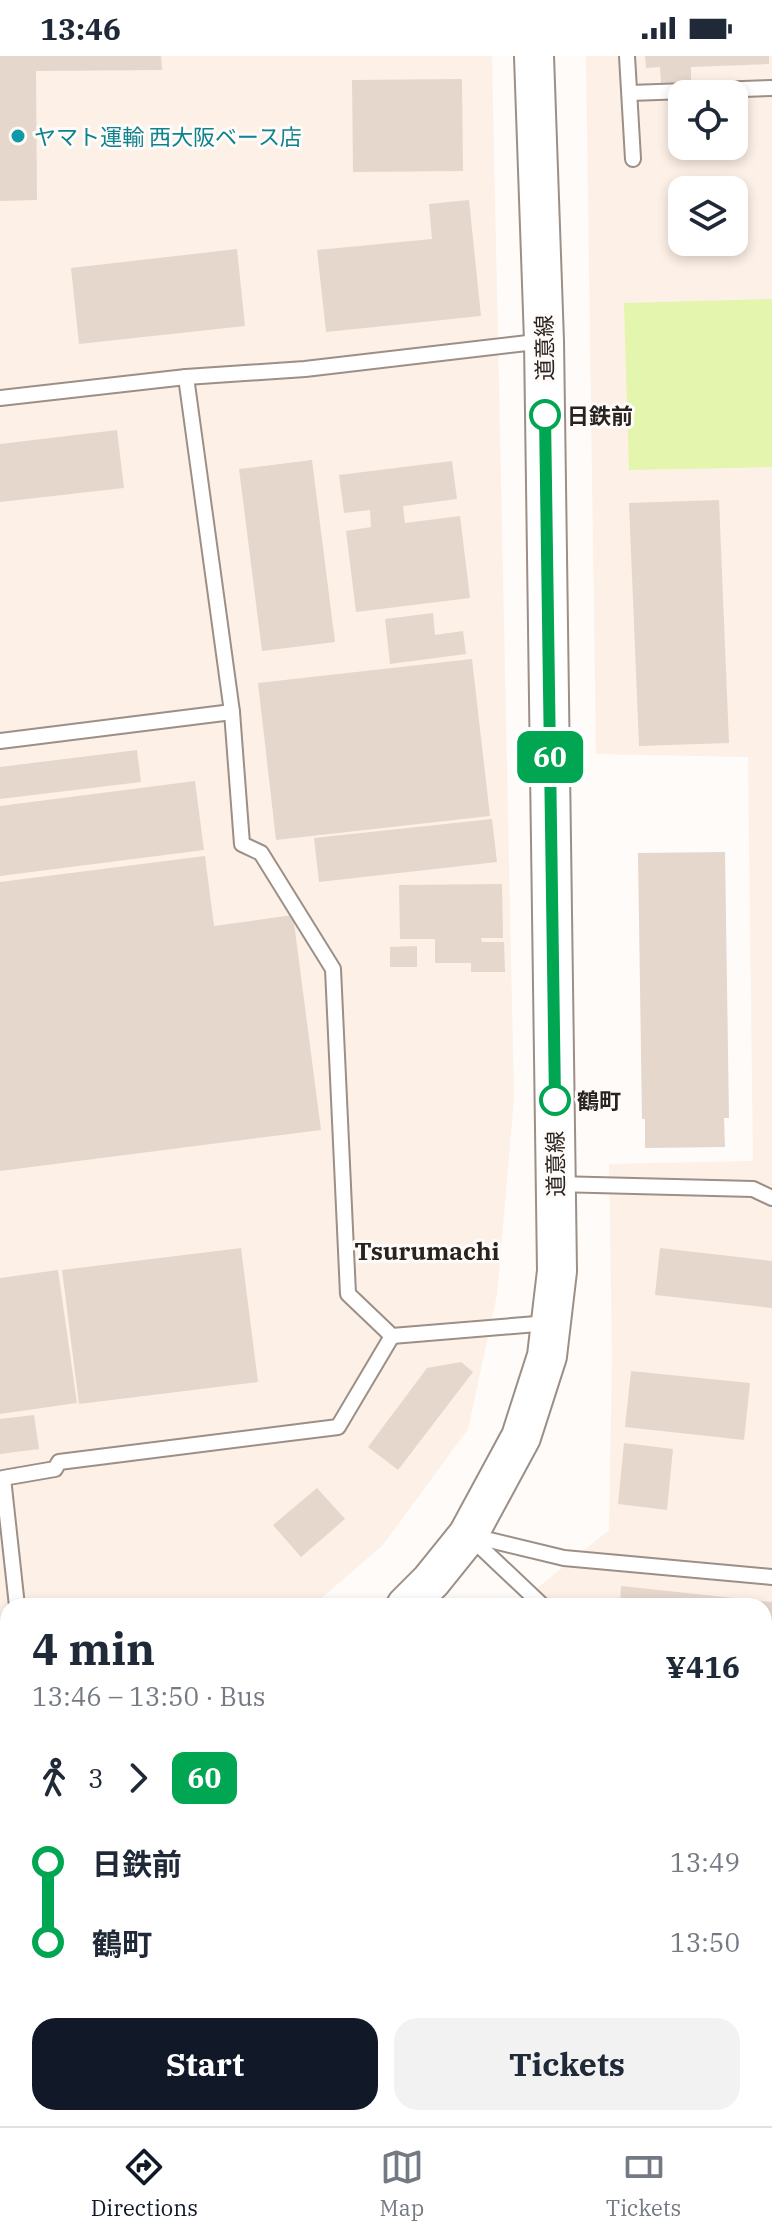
<!DOCTYPE html>
<html lang="en">
<head>
<meta charset="utf-8">
<style>
	:root { --surface:#fff; --page:#f2f2f3; --text:#1f2937; --muted:#747a83; --line:#e0e1e3; --accent:#111827 }
	body { margin:0; font-family:"IBM Plex Serif","Noto Sans JP",serif; background:var(--page); color:var(--text); height:100vh; display:flex; flex-direction:column; font-size:30px; white-space:nowrap }
	* { box-sizing:border-box; margin:0 }
	p { font-size:26px; color:var(--muted) }
	.icon { flex:none; width:44px; height:44px; fill:none; stroke:currentColor; stroke-width:2; stroke-linecap:round; stroke-linejoin:round }
	.map { position:relative; flex:1; overflow:hidden }
	.panel { position:absolute; left:0px; top:1542px; width:772px; height:528px; display:flex; flex-direction:column; background:var(--surface); border-radius:24px 24px 0 0; box-shadow:0 4px 12px #0003 }
	.panel>* { flex:none }
	.badge { padding:0 16px; border-radius:12px; font-size:28px; line-height:52px }
	.buttons { position:absolute; left:668px; top:24px; display:grid; gap:16px }
	.buttons a { display:grid; place-items:center; width:80px; height:80px; border-radius:16px; background:var(--surface); box-shadow:0 4px 12px #0003; font-size:40px }
	.map>.badge { position:absolute; translate:-50% -50%; box-shadow:0 0 0 4px #fff }
	.legs { display:flex; align-items:center; gap:12px; height:88px; padding:0 32px; font-size:26px }
	.legs p { margin-inline-start:auto }
	.summary { display:flex; align-items:center; justify-content:space-between; height:136px; padding:0 32px }
	h1 { font-size:44px; font-weight:800; line-height:60px }
	.cta { display:flex; gap:16px; margin-top:auto; padding:16px 32px }
	.cta a { flex:1; height:92px; border-radius:24px; background:var(--accent); color:#fff; font-size:32px; font-weight:800; line-height:92px; text-align:center }
	.cta a+a { background:var(--page); color:var(--text) }
	ul { padding:0 32px; list-style:none }
	li { display:flex; align-items:center; gap:28px; height:80px; font-size:30px }
	li i { display:grid; place-items:center; width:12px; height:100%; margin:0 10px; background:currentColor }
	li i::after { content:''; width:20px; height:20px; margin:-10px; border:6px solid; border-radius:50%; background:var(--surface) }
	li p { margin-inline-start:auto }
	li:first-child i { background:linear-gradient(#0000 50%,currentColor 0) }
	li:last-child i { background:linear-gradient(currentColor 50%,#0000 0) }
	.status { display:flex; justify-content:space-between; align-items:center; height:56px; padding:0 40px; background:var(--surface); direction:ltr }
	.status svg { height:22px; fill:currentColor }
	.tabs { display:flex; justify-content:space-around; align-items:center; height:112px; border-top:2px solid var(--line); background:var(--surface); font-size:22px; color:var(--muted) }
	.tabs a { display:grid; justify-items:center; gap:4px }
	.tabs .selected { color:var(--accent) }
	.map>svg:first-child { display:block }
</style>
</head>
<body>
<div class="status"><b>13:46</b><svg viewBox="0 0 49 12"><path d="M0 12V9h3v3zM5 12V6h3v6zM10 12V3h3v9zM15 12V0h3v12zM26 1h20v11H26zM47 4h2v5h-2z"/></svg></div>
<div class="map">
<svg width="772" height="2070" viewBox="0 0 772 2070">
	<rect width="100%" height="100%" fill="#fefbf8"/>
	<g fill="#fdf0e6" fill-rule="evenodd">
		<path d="M 0,0 L 492,0 L 514,1043 L 497,1239 L 468,1373 L 383,1489 L 312,1550 L 8,1550 L 8,1756 L 0,1761 Z"/>
		<path d="M 586,0 L 772,0 L 772,2070 L 0,2070 L 0,1916 L 8,1911 L 8,2062 L 764,2062 L 764,1550 L 515,1550 L 609,1474 L 612,1299 L 609,1108 L 753,1105 L 748,701 L 596,698 ZM 682,38 L 734,38 L 734,90 L 682,90 ZM 682,134 L 734,134 L 734,186 L 682,186 Z"/>
	</g>
	<path fill="#e4f5ad" d="M 772,243 L 772,411 L 629,414 L 624,247 Z"/>
	<g fill="#e5d7cc">
		<path d="M 0,0 L 161,0 L 162,14 L 36,15 L 37,144 L 0,145 Z"/>
		<path d="M 645,0 L 769,0 L 769,8 L 691,11 L 691,26 L 661,27 L 660,11 L 646,12 Z"/>
		<path d="M 462,23 L 463,115 L 353,116 L 352,24 Z"/>
		<path d="M 469,144 L 481,260 L 326,276 L 317,194 L 432,183 L 429,148 Z"/>
		<path d="M 237,193 L 245,270 L 79,288 L 71,212 Z"/>
		<path d="M 117,374 L 124,432 L 0,446 L 0,388 Z"/>
		<path d="M 312,404 L 335,586 L 262,595 L 239,413 Z"/>
		<path d="M 452,405 L 457,443 L 403,450 L 405,467 L 460,460 L 470,542 L 356,556 L 346,475 L 371,471 L 370,454 L 344,457 L 339,419 Z"/>
		<path d="M 719,444 L 729,687 L 639,690 L 629,447 Z"/>
		<path d="M 433,557 L 435,579 L 463,575 L 466,598 L 390,608 L 385,563 Z"/>
		<path d="M 472,603 L 490,760 L 276,784 L 258,627 Z"/>
		<path d="M 137,694 L 141,726 L 0,743 L 0,711 Z"/>
		<path d="M 195,725 L 204,794 L 0,820 L 0,750 Z"/>
		<path d="M 492,763 L 497,806 L 319,826 L 314,782 Z"/>
		<path d="M 725,796 L 729,1062 L 724,1062 L 725,1091 L 645,1092 L 645,1063 L 642,1063 L 638,797 Z"/>
		<path d="M 205,800 L 214,870 L 293,859 L 321,1074 L 0,1115 L 0,826 Z"/>
		<path d="M 502,828 L 503,882 L 481,882 L 482,886 L 504,886 L 505,916 L 471,916 L 471,907 L 435,907 L 435,883 L 400,883 L 399,829 Z"/>
		<path d="M 417,890 L 417,911 L 390,911 L 390,891 Z"/>
		<path d="M 241,1192 L 258,1326 L 79,1348 L 62,1214 Z"/>
		<path d="M 660,1192 L 772,1205 L 772,1252 L 655,1239 Z"/>
		<path d="M 58,1214 L 77,1347 L 0,1358 L 0,1222 Z"/>
		<path d="M 461,1306 L 473,1316 L 398,1414 L 368,1391 L 427,1312 Z"/>
		<path d="M 631,1315 L 750,1327 L 744,1384 L 625,1371 Z"/>
		<path d="M 34,1359 L 39,1393 L 0,1398 L 0,1363 Z"/>
		<path d="M 624,1387 L 673,1393 L 667,1454 L 618,1448 Z"/>
		<path d="M 317,1432 L 345,1463 L 301,1501 L 273,1469 Z"/>
		<path d="M 621,1530 L 772,1546 L 772,1822 L 764,1822 L 764,1550 L 620,1550 Z"/>
		<path d="M 764,1897 L 772,1898 L 772,2034 L 764,2033 Z"/>
	</g>
	<g fill="none" stroke-linecap="round" stroke-linejoin="round">
		<defs>
			<g id="lane">
				<path d="M 627,0 L 633,103"/>
				<path d="M 630,37 L 772,32"/>
				<path d="M 186,321 L 232,656 L 242,788 L 261,797 L 333,913 L 348,1238 L 392,1280 L 549,1267"/>
				<path d="M 0,342 L 186,321 L 305,313 L 544,285"/>
				<path d="M 0,685 L 232,656"/>
				<path d="M 555,1128 L 753,1133 L 772,1142"/>
				<path d="M 469,1479 L 564,1502 L 772,1521"/>
				<path d="M 469,1480 L 543,1550"/>
				<path d="M 17,1550 L 3,1422 L 55,1413 L 59,1406 L 338,1371 L 392,1280"/>
				<path d="M 0,1727 L 8,1722"/>
				<path d="M 764,1869 L 772,1870"/>
				<path d="M 640,2062 L 646,2070"/>
			</g>
			<g id="secondary">
				<path d="M 406,1550 L 431,1525 L 468,1479 L 521,1381 L 547,1300 L 557,1215 L 544,285 L 534,0"/>
				<path d="M 0,1846 L 8,1840"/>
			</g>
		</defs>
		<use href="#lane" stroke="#9c8f86" stroke-width="18"/>
		<use href="#secondary" stroke="#9c8f86" stroke-width="42"/>
		<use href="#lane" stroke="#fff" stroke-width="14"/>
		<use href="#secondary" stroke="#fff" stroke-width="38"/>
	</g>
	<g fill="none" stroke-linecap="round" stroke-linejoin="round">
		<defs>
			<path id="line-1" d="M 545,359 L 555,1044"/>
		</defs>
		<use href="#line-1" stroke="#fff" stroke-width="18"/>
		<use href="#line-1" stroke="#00a651" stroke-width="12"/>
	</g>
	<circle fill="#0f9aa8" stroke="#fefbf8" stroke-width="3" cx="18" cy="80" r="8"/>
	<g fill="#fff" stroke="#00a651" stroke-width="4">
		<circle cx="545" cy="359" r="14"/>
		<circle cx="555" cy="1044" r="14"/>
	</g>
	<g text-anchor="middle" dominant-baseline="central" stroke-width="6" stroke-linejoin="round" paint-order="stroke">
		<g font-size="22" fill="#0d838f" stroke="#fefbf8" text-anchor="start">
			<text x="34" y="80">ヤマト運輸 西大阪ベース店</text>
		</g>
		<g font-size="22" fill="#292320" stroke="#fefbf8">
			<text transform="translate(544 292) rotate(-91)">道意線</text>
			<text transform="translate(555 1108) rotate(-91)">道意線</text>
		</g>
		<g font-size="22" font-weight="bold" fill="#292320" stroke="#fefbf8" text-anchor="start">
			<text x="567" y="359">日鉄前</text>
			<text x="577" y="1044">鶴町</text>
		</g>
		<g font-size="24" font-weight="bold" fill="#292320" stroke="#fefbf8">
			<text x="427" y="1195">Tsurumachi</text>
		</g>
	</g>
</svg>
<div class="buttons">
<a><svg class="icon" aria-label="locate" viewBox="0 0 24 24"><circle cx="12" cy="12" r="6"/><path d="M12 2v4M12 18v4M2 12h4M18 12h4"/></svg></a>
<a><svg class="icon" aria-label="layers" viewBox="0 0 24 24"><path d="M12 4l9 5-9 5-9-5zM3 14l9 5 9-5"/></svg></a>
</div>
<b class="badge" style="left:550px;top:701px;background:#00a651;color:#fff">60</b>
<section class="panel">
<div class="summary"><div><h1>4 min</h1><p>13:46 – 13:50 · Bus</p></div><b>¥416</b></div>
<div class="legs"><svg class="icon" aria-label="walk" viewBox="0 0 24 24"><circle cx="13" cy="4" r="2"/><path d="M13 8l-2 6 4 7M11 14l-3 7M7 12l3-4h3l4 4"/></svg>3<svg class="icon" aria-label="forward" viewBox="0 0 24 24"><path d="M9 5l7 7-7 7"/></svg><b class="badge" style="background:#00a651;color:#fff">60</b></div>
<ul>
<li><i style="color:#00a651"></i><b>日鉄前</b><p>13:49</p></li>
<li><i style="color:#00a651"></i><b>鶴町</b><p>13:50</p></li>
</ul>
<div class="cta"><a>Start</a><a>Tickets</a></div>
</section>
</div>
<nav class="tabs">
<a class="selected"><svg class="icon" aria-label="directions" viewBox="0 0 24 24"><path d="M12 3l9 9-9 9-9-9zM9 14v-3h6M13 9l2 2-2 2"/></svg>Directions</a>
<a><svg class="icon" aria-label="map" viewBox="0 0 24 24"><path d="M3 6l6-2 6 2 6-2v14l-6 2-6-2-6 2zM9 4v14M15 6v14"/></svg>Map</a>
<a><svg class="icon" aria-label="tickets" viewBox="0 0 24 24"><path d="M3 7h18v10H3zM15 7v10"/></svg>Tickets</a>
</nav>
</body>
</html>
